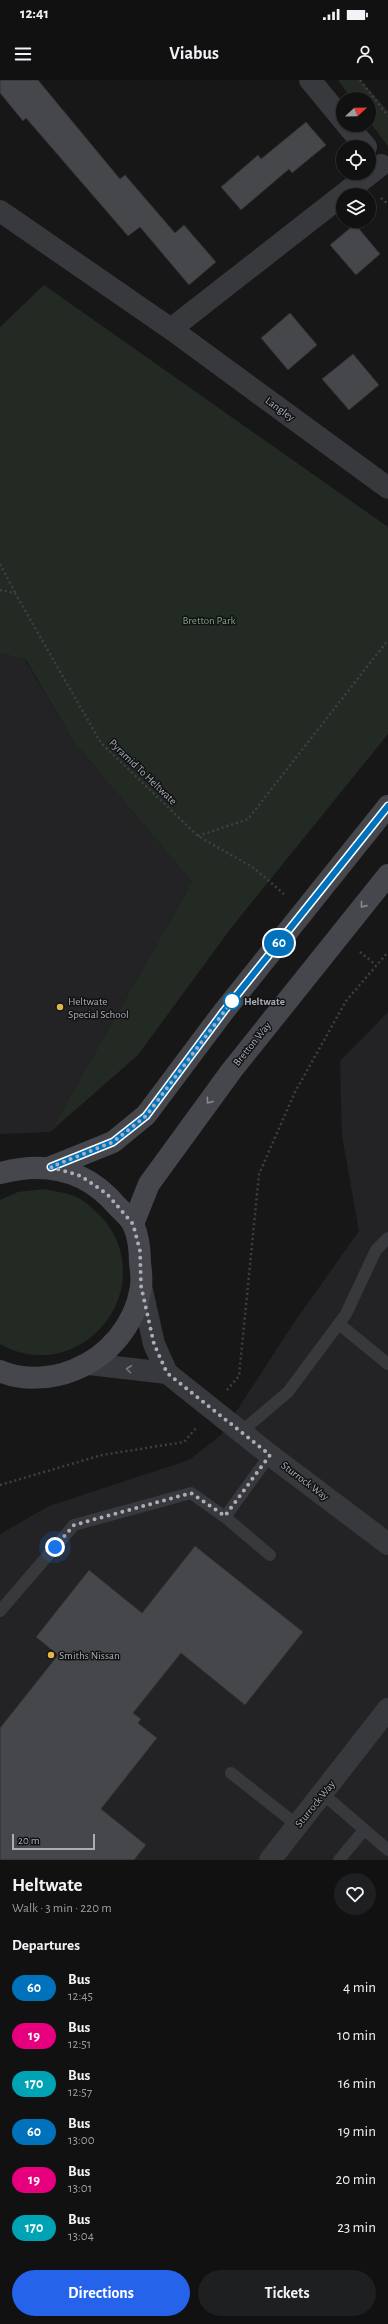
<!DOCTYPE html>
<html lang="en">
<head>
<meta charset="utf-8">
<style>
	:root { --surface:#111112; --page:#1e1f20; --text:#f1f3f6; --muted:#9c9d9f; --line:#303132; --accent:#2563eb }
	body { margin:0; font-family:"Alegreya Sans",sans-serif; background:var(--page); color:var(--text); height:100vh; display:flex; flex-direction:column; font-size:15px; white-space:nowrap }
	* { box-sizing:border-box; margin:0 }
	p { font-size:13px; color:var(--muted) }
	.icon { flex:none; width:22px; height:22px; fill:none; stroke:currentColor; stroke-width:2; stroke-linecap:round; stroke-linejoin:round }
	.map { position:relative; height:1780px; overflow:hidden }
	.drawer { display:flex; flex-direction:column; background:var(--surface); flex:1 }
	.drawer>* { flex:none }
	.badge { padding:0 8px; border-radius:13px; font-size:14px; line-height:26px }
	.needle { width:26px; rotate:68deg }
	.controls { position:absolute; left:336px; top:12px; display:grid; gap:8px }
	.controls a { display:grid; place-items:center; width:40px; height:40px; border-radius:50%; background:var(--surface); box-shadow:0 1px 3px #0004,0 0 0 1px var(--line); font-size:20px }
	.scale { position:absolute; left:12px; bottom:10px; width:83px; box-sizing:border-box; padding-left:4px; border:2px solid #aaadb7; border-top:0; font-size:11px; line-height:14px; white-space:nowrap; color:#aaadb7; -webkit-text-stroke:3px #121213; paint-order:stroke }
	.you { position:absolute; width:20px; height:20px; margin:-10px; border:3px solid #fff; border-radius:50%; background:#1a73e8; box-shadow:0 0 0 6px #1a73e833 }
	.map>.badge { position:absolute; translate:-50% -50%; box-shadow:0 0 0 2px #fff }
	h2 { padding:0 12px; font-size:15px; line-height:36px }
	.round { display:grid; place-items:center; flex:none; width:42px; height:42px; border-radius:21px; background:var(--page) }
	.head { display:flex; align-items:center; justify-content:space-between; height:68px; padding:0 12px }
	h1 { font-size:19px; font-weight:700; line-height:30px }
	.cta { display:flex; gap:8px; margin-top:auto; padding:8px 12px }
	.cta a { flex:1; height:46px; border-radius:24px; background:var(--accent); color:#fff; font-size:16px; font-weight:700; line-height:46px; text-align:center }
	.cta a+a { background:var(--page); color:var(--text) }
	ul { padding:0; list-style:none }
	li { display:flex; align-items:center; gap:12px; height:48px; padding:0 12px }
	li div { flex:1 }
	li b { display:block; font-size:15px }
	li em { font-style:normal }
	li .badge { min-width:44px; font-weight:700; text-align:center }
	.status { display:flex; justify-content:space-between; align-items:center; height:28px; padding:0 20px; background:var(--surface); direction:ltr }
	.status svg { height:11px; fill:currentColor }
	header { display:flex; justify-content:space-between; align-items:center; height:52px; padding:0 12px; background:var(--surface); font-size:18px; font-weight:700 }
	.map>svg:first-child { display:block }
</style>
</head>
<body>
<div class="status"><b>12:41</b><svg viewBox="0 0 49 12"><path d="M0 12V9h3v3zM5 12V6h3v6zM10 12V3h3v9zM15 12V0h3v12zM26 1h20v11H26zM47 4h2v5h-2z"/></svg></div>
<header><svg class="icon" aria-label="menu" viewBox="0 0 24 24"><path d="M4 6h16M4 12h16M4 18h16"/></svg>Viabus<svg class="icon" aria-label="person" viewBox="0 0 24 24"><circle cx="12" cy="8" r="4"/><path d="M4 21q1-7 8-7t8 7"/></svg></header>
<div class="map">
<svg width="388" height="1780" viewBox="0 0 388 1780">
	<rect width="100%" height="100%" fill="#171718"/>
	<g fill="#232325">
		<path d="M 0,573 L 25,580 L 74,662 L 192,802 L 50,1052 L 0,1054 Z"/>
		<path d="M 388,932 L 388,1780 L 0,1780 L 0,1454 L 49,1426 L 189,1380 L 221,1355 L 295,1241 L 359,1151 L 342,1056 L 340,981 Z"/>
	</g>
	<g fill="#232a24">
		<path d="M 338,0 L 360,0 L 388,31 L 388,66 L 369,41 L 369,19 L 352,19 Z"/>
		<path d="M 44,205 L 388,447 L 388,654 L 231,848 L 138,975 L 50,1052 L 192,802 L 74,662 L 26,580 L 0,573 L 0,247 Z"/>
		<path d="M 44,1109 C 53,1111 63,1112 71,1115 C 84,1119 96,1131 105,1141 C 160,1212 79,1308 0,1264 L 0,1120 L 18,1112 Z"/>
	</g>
	<g fill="#46474b" stroke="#313134">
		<path d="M 0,0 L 38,0 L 120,99 L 125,95 L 175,153 L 184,145 L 216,182 L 189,205 L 140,147 L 128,156 L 26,38 L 23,41 L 0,13 Z"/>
		<path d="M 306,42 L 326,65 L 292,93 L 289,89 L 241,130 L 221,107 L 258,75 L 261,79 Z"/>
		<path d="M 355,144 L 380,174 L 356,195 L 330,165 Z"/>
		<path d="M 290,233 L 317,265 L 288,290 L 261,258 Z"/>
		<path d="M 353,274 L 379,305 L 349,330 L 322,299 Z"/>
		<path d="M 195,1466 L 303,1552 L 245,1625 L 181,1573 L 133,1633 L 141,1639 L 138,1643 L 157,1658 L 101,1729 L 146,1765 L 134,1780 L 0,1780 L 0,1648 L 58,1575 L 36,1557 L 89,1490 L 142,1533 Z"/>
	</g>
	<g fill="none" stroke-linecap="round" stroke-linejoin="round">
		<g stroke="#3e3f44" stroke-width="2.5" stroke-dasharray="2 3" stroke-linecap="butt">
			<path d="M 360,0 L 388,36"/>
			<path d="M 381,118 L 388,124"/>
			<path d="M 0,484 L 15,512"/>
			<path d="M 0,510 L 15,513 L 101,663 L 198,756 L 254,788 L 284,814"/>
			<path d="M 198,756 L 248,739 L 388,560"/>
			<path d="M 360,872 L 376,885"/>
			<path d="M 227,1310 L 239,1296 L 259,1094 L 295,1012 L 346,921 L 388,872"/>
			<path d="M 0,1405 L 102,1375 L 184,1362 L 196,1348"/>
		</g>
		<g stroke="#38393d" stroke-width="12">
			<path d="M 339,1244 L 388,1284"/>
			<path d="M 241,1352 L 288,1312 L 346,1234 L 376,1170 L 388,1158"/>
			<path d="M 270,1475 L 225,1437 L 270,1375"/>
			<path d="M 0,1531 L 74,1445 L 191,1413 L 225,1437"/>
			<path d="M 231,1693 L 297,1745"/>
			<path d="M 323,1714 L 388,1770"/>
			<path d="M 339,1780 L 364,1750"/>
		</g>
		<g stroke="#38393d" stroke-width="22">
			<path d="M 310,0 L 343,40"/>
			<path d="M 347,45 L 366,67"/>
			<path d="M 0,131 L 171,249 L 388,408"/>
			<path d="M 171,249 L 381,85"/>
			<path d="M 141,1206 L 154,1264 L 167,1293 L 270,1375 L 388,1464"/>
			<path d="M 89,1284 L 167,1293"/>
			<path d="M 270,1780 L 388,1629"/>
		</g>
		<g stroke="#46474d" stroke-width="22">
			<path d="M 51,1087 L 113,1062 L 146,1035 L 224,931 L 388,726"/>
			<path d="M 0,1093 C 46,1081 86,1089 117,1126 C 122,1131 130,1138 133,1144 C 138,1155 140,1171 140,1183 C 141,1190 142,1199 141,1207 C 135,1245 109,1276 74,1290 C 52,1299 22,1301 0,1291"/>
			<path d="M 133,1144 L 149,1104 L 232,990 L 388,795"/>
		</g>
	</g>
	<defs><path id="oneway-chevron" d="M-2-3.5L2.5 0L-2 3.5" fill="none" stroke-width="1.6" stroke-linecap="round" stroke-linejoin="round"/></defs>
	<g stroke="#878992">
		<use href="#oneway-chevron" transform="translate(363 825) rotate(129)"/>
		<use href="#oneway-chevron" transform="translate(209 1021) rotate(126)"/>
	</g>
	<use stroke="#777980" href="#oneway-chevron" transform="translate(129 1289) rotate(-173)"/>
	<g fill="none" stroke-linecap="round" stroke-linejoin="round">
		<defs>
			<path id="line" d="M 51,1087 L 113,1062 L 146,1036 L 224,931 L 388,726"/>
		</defs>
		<use href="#line" stroke="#fff" stroke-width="9"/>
		<use href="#line" stroke="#0072bc" stroke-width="6"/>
		<path stroke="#aaadb7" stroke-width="4" stroke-dasharray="0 7.2" d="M 55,1467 L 74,1445 L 191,1413 L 225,1436 L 270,1375 L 167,1293 L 154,1264 L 141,1206 L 140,1171 L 133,1144 L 107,1114 L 81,1096 L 51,1087 L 113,1062 L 146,1036 L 233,920 L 232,921"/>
	</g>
	<circle fill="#fff" stroke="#0072bc" stroke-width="2" cx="232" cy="921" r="8"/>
	<g fill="#e1b646" stroke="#121213" stroke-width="1.5">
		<circle cx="60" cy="927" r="4"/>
		<circle cx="51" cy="1575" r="4"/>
	</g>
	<g text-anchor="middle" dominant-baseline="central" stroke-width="3" stroke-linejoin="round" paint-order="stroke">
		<g font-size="11" fill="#aaadb7" stroke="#121213">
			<text transform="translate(280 329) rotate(36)">Langley</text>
			<text transform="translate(143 692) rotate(44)">Pyramid To Heltwate</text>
			<text transform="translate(252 964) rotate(-51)">Bretton Way</text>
			<text transform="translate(305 1401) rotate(37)">Sturrock Way</text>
			<text transform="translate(315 1724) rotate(-51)">Sturrock Way</text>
		</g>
		<g font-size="11" fill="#83a086" stroke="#121213">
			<text x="209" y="540">Bretton Park</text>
		</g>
		<g font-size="11" fill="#aaadb7" stroke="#121213" text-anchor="start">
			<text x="68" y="921">Heltwate<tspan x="68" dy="13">Special School</tspan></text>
			<text x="59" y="1575">Smiths Nissan</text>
		</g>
		<g font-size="11" font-weight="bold" fill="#aaadb7" stroke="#121213" text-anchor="start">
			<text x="244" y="921">Heltwate</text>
		</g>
	</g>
</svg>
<div class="controls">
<a><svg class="needle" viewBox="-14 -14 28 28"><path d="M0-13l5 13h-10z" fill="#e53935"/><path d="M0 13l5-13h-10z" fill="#9c9d9f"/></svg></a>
<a><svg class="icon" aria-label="locate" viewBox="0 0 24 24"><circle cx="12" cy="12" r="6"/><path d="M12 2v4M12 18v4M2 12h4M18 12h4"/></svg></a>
<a><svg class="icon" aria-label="layers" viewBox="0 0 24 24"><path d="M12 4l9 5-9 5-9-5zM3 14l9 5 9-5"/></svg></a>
</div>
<div class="scale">20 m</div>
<div class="you" style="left:55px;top:1467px"></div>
<b class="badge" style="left:279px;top:863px;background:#0072bc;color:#fff">60</b>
</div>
<section class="drawer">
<div class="head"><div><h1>Heltwate</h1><p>Walk · 3 min · 220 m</p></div><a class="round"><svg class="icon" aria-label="heart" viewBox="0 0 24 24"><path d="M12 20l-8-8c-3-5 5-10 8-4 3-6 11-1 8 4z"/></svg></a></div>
<h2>Departures</h2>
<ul>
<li><span class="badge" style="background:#0072bc;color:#fff">60</span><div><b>Bus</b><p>12:45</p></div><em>4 min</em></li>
<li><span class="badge" style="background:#e6007e;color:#fff">19</span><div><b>Bus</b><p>12:51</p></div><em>10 min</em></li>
<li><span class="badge" style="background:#00a3b4;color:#fff">170</span><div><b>Bus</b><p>12:57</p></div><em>16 min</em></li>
<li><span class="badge" style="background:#0072bc;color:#fff">60</span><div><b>Bus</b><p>13:00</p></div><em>19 min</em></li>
<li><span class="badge" style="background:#e6007e;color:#fff">19</span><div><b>Bus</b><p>13:01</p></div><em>20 min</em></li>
<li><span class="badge" style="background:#00a3b4;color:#fff">170</span><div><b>Bus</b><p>13:04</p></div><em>23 min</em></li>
</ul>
<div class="cta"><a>Directions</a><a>Tickets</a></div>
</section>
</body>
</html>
